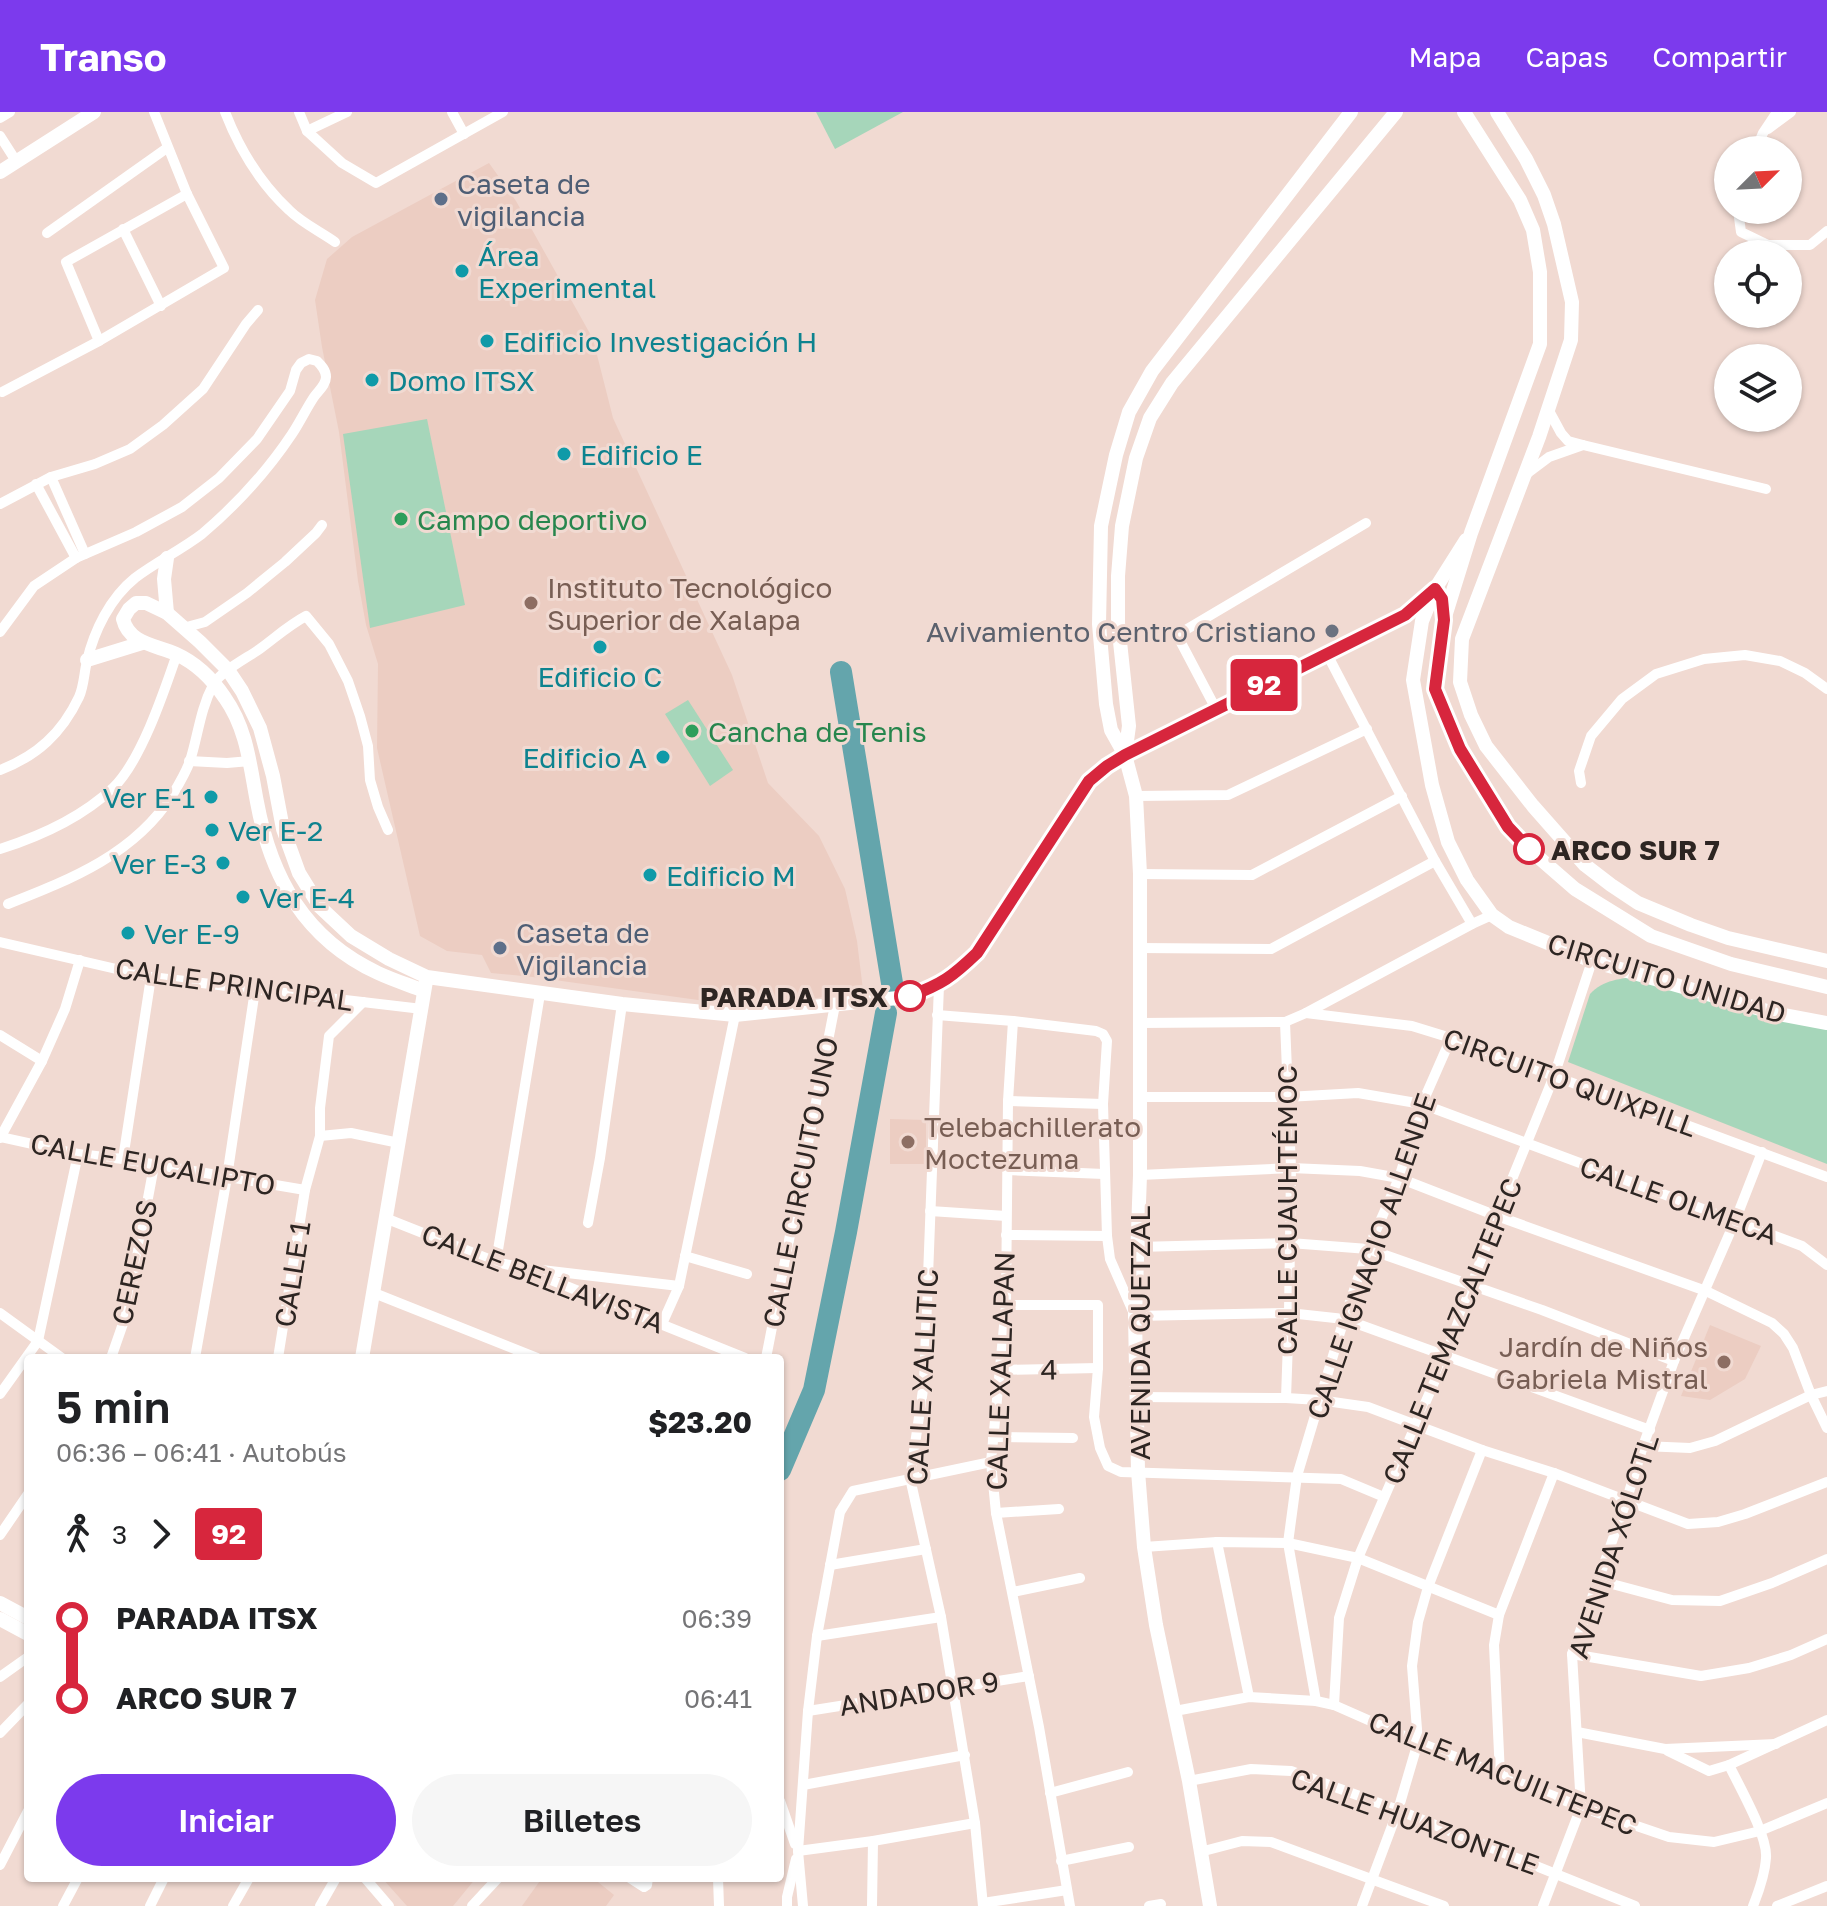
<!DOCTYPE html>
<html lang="es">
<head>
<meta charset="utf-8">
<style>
	:root { --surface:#fff; --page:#f6f6f6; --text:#202124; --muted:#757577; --accent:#7c3aed }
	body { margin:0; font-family:"Golos Text",sans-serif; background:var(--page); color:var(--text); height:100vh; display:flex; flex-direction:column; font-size:30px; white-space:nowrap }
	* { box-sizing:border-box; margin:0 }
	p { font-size:26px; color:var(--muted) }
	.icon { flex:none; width:44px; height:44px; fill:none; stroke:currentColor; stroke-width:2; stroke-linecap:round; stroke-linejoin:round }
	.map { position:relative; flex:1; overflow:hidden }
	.side { position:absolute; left:24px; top:1242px; width:760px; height:528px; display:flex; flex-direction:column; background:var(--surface); border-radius:8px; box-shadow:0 2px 6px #0004 }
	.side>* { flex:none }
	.badge { padding:0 16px; border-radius:6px; font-size:28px; line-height:52px }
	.needle { width:52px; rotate:66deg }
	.buttons { position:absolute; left:1714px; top:24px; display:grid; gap:16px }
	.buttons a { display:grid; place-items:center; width:88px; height:88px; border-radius:50%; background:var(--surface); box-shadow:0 2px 6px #0004; font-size:40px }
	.map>.badge { position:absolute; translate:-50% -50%; box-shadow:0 0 0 4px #fff }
	.legs { display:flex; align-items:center; gap:12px; height:88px; padding:0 32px; font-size:26px }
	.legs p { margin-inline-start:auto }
	.summary { display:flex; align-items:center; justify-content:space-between; height:136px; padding:0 32px }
	h1 { font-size:44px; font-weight:600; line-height:60px }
	.action { display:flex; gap:16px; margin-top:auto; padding:16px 32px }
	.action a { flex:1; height:92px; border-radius:48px; background:var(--accent); color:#fff; font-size:32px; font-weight:600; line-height:92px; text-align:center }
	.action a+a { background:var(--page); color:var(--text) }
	ul { padding:0 32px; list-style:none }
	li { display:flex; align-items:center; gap:28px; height:80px; font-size:30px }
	li i { display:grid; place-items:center; width:12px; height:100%; margin:0 10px; background:currentColor }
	li i::after { content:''; width:20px; height:20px; margin:-10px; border:6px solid; border-radius:50%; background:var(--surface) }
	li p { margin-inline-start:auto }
	li:first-child i { background:linear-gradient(#0000 50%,currentColor 0) }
	li:last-child i { background:linear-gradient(currentColor 50%,#0000 0) }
	header { display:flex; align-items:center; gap:48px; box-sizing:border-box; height:112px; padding:0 40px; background:var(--accent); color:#fff }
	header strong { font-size:38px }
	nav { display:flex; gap:44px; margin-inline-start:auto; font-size:28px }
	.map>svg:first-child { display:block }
</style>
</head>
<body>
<header>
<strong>Transo</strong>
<nav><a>Mapa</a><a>Capas</a><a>Compartir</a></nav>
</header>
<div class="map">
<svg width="1827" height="1794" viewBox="0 0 1827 1794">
	<rect width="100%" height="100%" fill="#f1dad2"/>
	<g fill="#eccdc2">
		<path d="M 489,51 L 516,89 L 593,227 L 613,306 L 732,563 L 768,671 L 819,724 L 845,777 L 857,829 L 863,878 L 800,889 L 734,893 L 533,865 L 491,861 L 482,843 L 447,839 L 420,824 L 377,636 L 378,552 L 366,513 L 358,469 L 339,320 L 322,235 L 315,188 L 327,147 L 352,125 Z"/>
		<path d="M 890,1007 L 926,1008 L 926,1052 L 890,1052 Z"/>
		<path d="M 1710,1213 L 1761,1234 L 1745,1267 L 1710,1288 L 1681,1284 Z"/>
		<path d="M 382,1766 L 476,1766 L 453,1794 L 407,1794 Z"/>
		<path d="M 542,1766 L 593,1766 L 614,1783 L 606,1794 L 522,1794 Z"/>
	</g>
	<g fill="#a6d6ba">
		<path d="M 816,0 L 903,0 L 835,37 Z"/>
		<path d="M 427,307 L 465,493 L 370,516 L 343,322 Z"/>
		<path d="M 688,588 L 733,658 L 710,674 L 665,602 Z"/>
		<path d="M 1639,865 L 1827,913 L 1827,1052 L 1568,950 L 1590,882 C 1603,868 1621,866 1639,865 Z"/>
	</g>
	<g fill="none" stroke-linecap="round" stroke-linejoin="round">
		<g stroke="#64a5ac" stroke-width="22">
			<path d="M 841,560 L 892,871"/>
			<path d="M 780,1358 L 814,1278 L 846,1120 L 886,901"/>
		</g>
		<g stroke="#fff" stroke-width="10">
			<path d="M 225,0 C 239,36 261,72 289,98 C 302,111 321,120 335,130"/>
			<path d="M 299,0 L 307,19 L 342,51 L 376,71 L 503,0"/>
			<path d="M 452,0 L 464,22"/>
			<path d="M 0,6 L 10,0"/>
			<path d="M 1768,17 L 1791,0"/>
			<path d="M 307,19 L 347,0"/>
			<path d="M 0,24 L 16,49"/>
			<path d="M 1756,38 L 1763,21 L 1777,0"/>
			<path d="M 1738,98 L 1741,120 L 1768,133 L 1810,133 L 1827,119"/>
			<path d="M 123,117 L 161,194"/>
			<path d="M 47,121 L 167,36"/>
			<path d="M 99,229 L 66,150 L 187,82"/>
			<path d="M 2,280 L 99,229 L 224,156 L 187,82 L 154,0"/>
			<path d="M 1583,333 L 1766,377"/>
			<path d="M 1525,363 L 1549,345 L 1583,333 L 1568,329 L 1561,321 L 1548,297"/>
			<path d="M 51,365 L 85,442"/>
			<path d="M 36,372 L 76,446"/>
			<path d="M 0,392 L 51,365 L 95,352 L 130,337 L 163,313 L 203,277 L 246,212 L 258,198"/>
			<path d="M 183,516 L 205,510 L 247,481 L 285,450 L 316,421 L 322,413"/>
			<path d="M 0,520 L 34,474 L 76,446 L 136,420 L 182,395 L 219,366 L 257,327 L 290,279 L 296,258 L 301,251 L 309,247 L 317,249 C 321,253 326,258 326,265 C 326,273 318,279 314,285 C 306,297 300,310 292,322 C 268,358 235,394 202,422 C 181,438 156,450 135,466 C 110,486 94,519 87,549 C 84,561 84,574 79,585 C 62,621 37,644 0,658"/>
			<path d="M 1327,542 L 1435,749 L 1472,812"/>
			<path d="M 1216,597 L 1177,523 L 1366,411"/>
			<path d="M 189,649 L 227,651 L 250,649"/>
			<path d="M 1581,671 L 1579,659 L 1591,624 L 1622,587 L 1656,562 L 1704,547 L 1745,543 L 1780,549 L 1805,561 L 1827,577"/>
			<path d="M 1136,684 L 1228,683 L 1367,617"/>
			<path d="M 0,737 C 41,724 81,706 113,676 C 141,649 164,580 177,542"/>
			<path d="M 1140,762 L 1252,763 L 1402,684"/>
			<path d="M 8,792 C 72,767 135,742 173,682 C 179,672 186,660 190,649 C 198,624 200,598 213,573 C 219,560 249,545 261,536 C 276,525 289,513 306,504 L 329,532 L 348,569 L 360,604 L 368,634 L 370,668 L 378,695 L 388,718"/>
			<path d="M 0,830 L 151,865 L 422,897"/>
			<path d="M 1139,836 L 1271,837 L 1435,749"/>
			<path d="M 939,873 L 924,1271 L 910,1366 L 941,1505 L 975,1711 L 983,1794"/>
			<path d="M 1306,901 L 1412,914 L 1451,926 L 1827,1065"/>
			<path d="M 937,903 L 1013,909 L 1096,919 L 1103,922 L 1107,929 L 1103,992 L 1107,1124 L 1110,1147 L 1135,1204 L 1289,1201 L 1344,1207 L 1650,1318"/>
			<path d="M 1013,909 L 1008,989 L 1006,1193 L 991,1350 L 996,1401 L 1039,1615 L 1070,1794"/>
			<path d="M 1285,910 L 1291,1056 L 1289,1201 L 1286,1286"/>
			<path d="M 1139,911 L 1285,910 L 1306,901 L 1472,812 L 1492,803"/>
			<path d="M 0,923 L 42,949"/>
			<path d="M 1139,985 L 1287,985 L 1358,981 L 1422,992 L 1802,1134 L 1827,1153"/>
			<path d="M 1008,989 L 1103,992"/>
			<path d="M 320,1024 L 351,1021 L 399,1031"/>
			<path d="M 0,1025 L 78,1042 L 123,1047 L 305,1078"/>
			<path d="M 0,1026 L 42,949 L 65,897 L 80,848"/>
			<path d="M 123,1047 L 151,865"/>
			<path d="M 1007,1058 L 1104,1062"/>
			<path d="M 1140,1063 L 1291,1056 L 1360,1059 L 1399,1066 L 1497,1104 L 1706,1179 L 1772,1211 L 1784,1222 L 1793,1236 L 1811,1283 L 1827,1316"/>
			<path d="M 930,1099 L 1006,1104"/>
			<path d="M 385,1106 L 496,1150 L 519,1155 L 745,1246"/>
			<path d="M 588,1111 L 600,1046 L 622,892"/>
			<path d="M 1006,1123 L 1107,1124"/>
			<path d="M 1138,1135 L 1290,1131 L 1368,1137 L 1542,1198 L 1674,1249"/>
			<path d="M 685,1144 L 747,1162"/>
			<path d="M 496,1150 L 540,882"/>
			<path d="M 533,1157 L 679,1174"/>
			<path d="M 374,1181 L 537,1246"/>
			<path d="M 1006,1193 L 1098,1193 L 1098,1256 L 1094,1305 L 1100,1336 L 1108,1354 L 1121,1360 L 1341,1367 L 1384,1385"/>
			<path d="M 0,1201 L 62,1246"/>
			<path d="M 662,1212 L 679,1174 L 735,903"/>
			<path d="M 111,1246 L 126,1203 L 154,1054"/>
			<path d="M 195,1246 L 227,1065 L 255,878"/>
			<path d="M 278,1246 L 305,1078 L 320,1024 L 320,996 L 329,924 L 363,890"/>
			<path d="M 766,1246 L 835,893"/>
			<path d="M 999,1258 L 1098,1256"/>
			<path d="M 0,1282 L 38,1229 L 78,1042"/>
			<path d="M 1137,1285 L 1286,1286 L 1319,1288 L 1368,1295 L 1482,1338 L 1554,1361 L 1688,1412 L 1718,1410 L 1745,1402 L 1827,1370"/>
			<path d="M 993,1325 L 1073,1326"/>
			<path d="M 1643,1334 L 1690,1336 L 1715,1329 L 1811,1283 L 1827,1279"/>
			<path d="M 996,1401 L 1059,1397"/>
			<path d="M 0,1423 L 28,1382"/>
			<path d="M 1217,1430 L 1249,1585"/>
			<path d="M 1144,1435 L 1217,1430 L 1288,1431 L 1358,1446 L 1499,1503"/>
			<path d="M 830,1453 L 926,1437"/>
			<path d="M 1597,1468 L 1672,1488 L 1720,1489 L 1772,1471 L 1827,1447"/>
			<path d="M 1013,1480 L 1080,1466"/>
			<path d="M 817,1524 L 941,1505"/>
			<path d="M 1572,1542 L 1701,1564 L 1749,1556 L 1791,1543 L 1827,1527"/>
			<path d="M 0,1565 L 28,1545"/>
			<path d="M 1316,1589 L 1288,1431 L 1297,1364 L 1344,1207 L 1368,1137 L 1399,1066 L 1422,992 L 1451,926"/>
			<path d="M 1334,1593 L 1339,1506 L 1358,1446 L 1446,1243 L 1497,1104 L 1554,964 L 1592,849"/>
			<path d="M 808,1599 L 1029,1564"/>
			<path d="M 1175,1599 L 1249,1585 L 1316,1589 L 1334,1593 L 1418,1630 L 1500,1663 L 1581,1695 L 1669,1725 L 1714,1730 L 1760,1719 L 1827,1691"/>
			<path d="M 1577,1620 L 1665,1637 L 1776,1632"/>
			<path d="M 0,1621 L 28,1592"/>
			<path d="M 1668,1639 L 1709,1659 L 1729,1653 L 1827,1608"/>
			<path d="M 1729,1653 C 1739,1674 1768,1724 1766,1746 C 1765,1762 1759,1779 1753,1794"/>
			<path d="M 1500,1663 L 1494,1533 L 1499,1503 L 1554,1361"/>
			<path d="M 1189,1669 L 1251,1657 L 1291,1659 L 1398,1698 L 1635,1794"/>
			<path d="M 803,1673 L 965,1643"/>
			<path d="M 1050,1681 L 1128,1660"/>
			<path d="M 780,1689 L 795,1732"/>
			<path d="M 798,1739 L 873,1729 L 975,1711"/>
			<path d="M 1200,1740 L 1242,1729 L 1271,1730 L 1444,1794"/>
			<path d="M 1061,1749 L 1129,1735"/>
			<path d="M 0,1753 L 28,1699"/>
			<path d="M 365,1766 L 389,1794"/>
			<path d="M 630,1766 L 644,1775 L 647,1773 L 648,1766"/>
			<path d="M 718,1766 L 719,1794"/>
			<path d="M 983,1791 L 1067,1778"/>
			<path d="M 63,1794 L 78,1766"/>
			<path d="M 150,1794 L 164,1766"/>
			<path d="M 233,1794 L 249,1766"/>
			<path d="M 320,1794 L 336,1766"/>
			<path d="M 472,1794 L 498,1766"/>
			<path d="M 787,1794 L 787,1785 L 796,1747"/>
			<path d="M 803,1794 L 798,1739 L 808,1599 L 817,1524 L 840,1400 L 853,1379 L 991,1350"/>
			<path d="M 872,1794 L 873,1729"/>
			<path d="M 1149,1794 L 1161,1792"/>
			<path d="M 1362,1794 L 1398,1698 L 1418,1630 L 1412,1554 L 1418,1510 L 1428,1475 L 1482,1338"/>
			<path d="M 1543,1794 L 1581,1695 L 1572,1542 L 1626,1390 L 1643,1334 L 1674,1249 L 1735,1109 L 1762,1040"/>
			<path d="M 1777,1794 L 1827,1774"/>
		</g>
		<g stroke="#fff" stroke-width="14">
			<path d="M 0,60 L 94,0"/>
			<path d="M 1466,428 L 1435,477 L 1422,509 L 1413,568 L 1432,673 L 1448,730 L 1467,768 L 1492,803 L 1509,815 L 1592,849 L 1774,901 L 1827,911"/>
			<path d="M 167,446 L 164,467 L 167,501"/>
			<path d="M 87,548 L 142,531"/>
			<path d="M 1125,643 L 1129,614 L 1118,511 L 1118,464 L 1122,414 L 1136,346 L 1150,306 L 1172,271 L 1396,0"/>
			<path d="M 424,879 C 409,873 393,868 378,861 C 305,827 271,766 257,690 C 250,654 247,617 225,586 C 213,568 196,551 176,542 C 156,533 129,532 123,507 L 129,497 L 136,491 L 146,491 L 167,501 L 200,530 L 228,558 L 242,579 L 260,616 L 273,664 L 283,717 L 299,761 L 320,795 L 351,824 L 389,847 L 427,865 L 622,892 L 735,903 L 907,885 L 939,873 L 958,859 L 977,841 L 1089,669 L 1107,654 L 1125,643 L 1405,503 L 1435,477"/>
			<path d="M 362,1246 L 426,869"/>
			<path d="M 0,1491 L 28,1506"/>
			<path d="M 0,1507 L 28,1522"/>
			<path d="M 1210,1794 L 1189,1669 L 1156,1513 L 1144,1435 L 1138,1359 L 1135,1204 L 1140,1063 L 1140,762 L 1136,684 L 1125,643 L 1111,618 L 1106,592 L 1099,512 L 1101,414 L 1116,343 L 1129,300 L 1152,259 L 1351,0"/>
		</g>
		<g stroke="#fff" stroke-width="14">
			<path d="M 1464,0 L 1520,88 L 1533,118 L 1540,160 L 1540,232 L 1471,421 L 1444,508 L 1435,577 L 1460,637 L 1508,715 L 1529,737 L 1575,777 L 1651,824 L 1731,852 L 1827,875"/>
			<path d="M 1497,0 L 1526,47 L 1544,83 L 1554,112 L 1572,190 L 1571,228 L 1539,325 L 1462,527 L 1460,570 L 1471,603 L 1486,634 L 1533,694 L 1585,753 L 1611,773 L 1638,791 L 1691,813 L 1728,826 L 1827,849"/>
			<path d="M 1435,477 L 1442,487 L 1443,504"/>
		</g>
	</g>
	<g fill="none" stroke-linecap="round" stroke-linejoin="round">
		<defs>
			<path id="line-1" d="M 910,884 C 942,872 952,865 977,841 L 1089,669 L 1107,654 L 1125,643 L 1405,503 L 1435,477 L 1442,487 L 1444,508 L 1435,577 L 1460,637 L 1508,715 L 1529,737"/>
		</defs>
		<use href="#line-1" stroke="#fff" stroke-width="18"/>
		<use href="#line-1" stroke="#d7263d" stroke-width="12"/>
	</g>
	<g fill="#5c6f8a" stroke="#f1dad2" stroke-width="3">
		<circle cx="441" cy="87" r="8"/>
		<circle cx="500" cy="836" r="8"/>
	</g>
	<g fill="#0f9aa8" stroke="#f1dad2" stroke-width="3">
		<circle cx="462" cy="159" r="8"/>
		<circle cx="487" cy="229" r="8"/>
		<circle cx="372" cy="268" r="8"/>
		<circle cx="564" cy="342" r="8"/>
		<circle cx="600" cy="535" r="8"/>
		<circle cx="663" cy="645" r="8"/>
		<circle cx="211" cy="685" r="8"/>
		<circle cx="212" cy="718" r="8"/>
		<circle cx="223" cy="751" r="8"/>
		<circle cx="650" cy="763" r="8"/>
		<circle cx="243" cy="785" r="8"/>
		<circle cx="128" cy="821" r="8"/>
	</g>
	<g fill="#2e9e5b" stroke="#f1dad2" stroke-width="3">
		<circle cx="401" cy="407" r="8"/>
		<circle cx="692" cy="619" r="8"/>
	</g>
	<g fill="#8d6e63" stroke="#f1dad2" stroke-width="3">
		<circle cx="531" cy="491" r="8"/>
		<circle cx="908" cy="1030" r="8"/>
		<circle cx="1724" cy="1250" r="8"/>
	</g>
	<circle fill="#6b7280" stroke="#f1dad2" stroke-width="3" cx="1332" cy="519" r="8"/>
	<g fill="#fff" stroke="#d7263d" stroke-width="4">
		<circle cx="1529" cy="737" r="14"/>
		<circle cx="910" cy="884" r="14"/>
	</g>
	<g text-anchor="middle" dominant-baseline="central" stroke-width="6" stroke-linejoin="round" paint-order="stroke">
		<g font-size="28" fill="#4e5e75" stroke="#f1dad2" text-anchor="start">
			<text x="457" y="71">Caseta de<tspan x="457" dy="32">vigilancia</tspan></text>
			<text x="516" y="820">Caseta de<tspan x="516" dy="32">Vigilancia</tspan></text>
		</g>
		<g font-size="28" fill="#0d838f" stroke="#f1dad2" text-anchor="start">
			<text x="478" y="143">Área<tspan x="478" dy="32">Experimental</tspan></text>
			<text x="503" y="229">Edificio Investigación H</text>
			<text x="388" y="268">Domo ITSX</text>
			<text x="580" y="342">Edificio E</text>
			<text x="600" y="564" text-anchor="middle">Edificio C</text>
			<text x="647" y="645" text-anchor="end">Edificio A</text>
			<text x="195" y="685" text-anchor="end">Ver E-1</text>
			<text x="228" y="718">Ver E-2</text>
			<text x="207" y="751" text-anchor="end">Ver E-3</text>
			<text x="666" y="763">Edificio M</text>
			<text x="259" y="785">Ver E-4</text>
			<text x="144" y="821">Ver E-9</text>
		</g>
		<g font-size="28" fill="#27864d" stroke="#f1dad2" text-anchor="start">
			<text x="417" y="407">Campo deportivo</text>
			<text x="708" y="619">Cancha de Tenis</text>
		</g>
		<g font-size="28" fill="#785e54" stroke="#f1dad2" text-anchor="start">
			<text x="547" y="475">Instituto Tecnológico<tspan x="547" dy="32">Superior de Xalapa</tspan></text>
			<text x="924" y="1014">Telebachillerato<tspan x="924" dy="32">Moctezuma</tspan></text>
			<text x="1708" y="1234" text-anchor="end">Jardín de Niños<tspan x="1708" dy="32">Gabriela Mistral</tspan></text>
		</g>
		<g font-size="28" fill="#5b616d" stroke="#f1dad2" text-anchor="end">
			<text x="1316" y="519">Avivamiento Centro Cristiano</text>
		</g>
		<g font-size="28" font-weight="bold" fill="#2d2522" stroke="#f1dad2" text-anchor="start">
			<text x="1551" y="737">ARCO SUR 7</text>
			<text x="888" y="884" text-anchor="end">PARADA ITSX</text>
		</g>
		<g font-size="28" fill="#2d2522" stroke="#f1dad2">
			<text transform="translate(1667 866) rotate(17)">CIRCUITO UNIDAD</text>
			<text transform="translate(234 872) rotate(8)">CALLE PRINCIPAL</text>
			<text transform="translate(1570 970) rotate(20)">CIRCUITO QUIXPILL</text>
			<text transform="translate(153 1052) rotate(10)">CALLE EUCALIPTO</text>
			<text transform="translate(800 1070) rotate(-79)">CALLE CIRCUITO UNO</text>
			<text transform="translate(1679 1088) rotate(20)">CALLE OLMECA</text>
			<text transform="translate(1286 1098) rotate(-90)">CALLE CUAUHTÉMOC</text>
			<text transform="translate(1371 1144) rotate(-71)">CALLE IGNACIO ALLENDE</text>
			<text transform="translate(134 1150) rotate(-78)">CEREZOS</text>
			<text transform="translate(292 1162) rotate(-81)">CALLE 1</text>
			<text transform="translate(543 1166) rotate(21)">CALLE BELLAVISTA</text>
			<text transform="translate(1452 1219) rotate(-68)">CALLE TEMAZCALTEPEC</text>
			<text transform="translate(1139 1221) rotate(-90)">AVENIDA QUETZAL</text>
			<text transform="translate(1049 1257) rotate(-1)">4</text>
			<text transform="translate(1000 1259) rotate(-88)">CALLE XALLAPAN</text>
			<text transform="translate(922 1265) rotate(-87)">CALLE XALLITIC</text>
			<text transform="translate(1613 1434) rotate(-72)">AVENIDA XÓLOTL</text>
			<text transform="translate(919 1581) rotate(-9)">ANDADOR 9</text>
			<text transform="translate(1503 1661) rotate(22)">CALLE MACUILTEPEC</text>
			<text transform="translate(1415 1709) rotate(20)">CALLE HUAZONTLE</text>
		</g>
	</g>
</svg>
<div class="buttons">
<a><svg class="needle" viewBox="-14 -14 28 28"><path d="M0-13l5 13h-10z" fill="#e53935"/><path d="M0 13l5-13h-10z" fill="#757577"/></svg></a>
<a><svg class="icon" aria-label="locate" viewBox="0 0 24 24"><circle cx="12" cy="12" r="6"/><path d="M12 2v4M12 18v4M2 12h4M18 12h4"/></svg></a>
<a><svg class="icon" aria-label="layers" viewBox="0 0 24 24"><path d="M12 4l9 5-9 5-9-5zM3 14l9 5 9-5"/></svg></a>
</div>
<b class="badge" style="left:1264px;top:573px;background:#d7263d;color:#fff">92</b>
<section class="side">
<div class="summary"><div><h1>5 min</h1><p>06:36 – 06:41 · Autobús</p></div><b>$23.20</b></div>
<div class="legs"><svg class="icon" aria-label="walk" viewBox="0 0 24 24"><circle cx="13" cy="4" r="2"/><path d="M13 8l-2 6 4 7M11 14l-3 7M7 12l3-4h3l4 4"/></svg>3<svg class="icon" aria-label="forward" viewBox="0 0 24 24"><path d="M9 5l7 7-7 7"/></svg><b class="badge" style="background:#d7263d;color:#fff">92</b></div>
<ul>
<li><i style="color:#d7263d"></i><b>PARADA ITSX</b><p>06:39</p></li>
<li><i style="color:#d7263d"></i><b>ARCO SUR 7</b><p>06:41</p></li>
</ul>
<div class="action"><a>Iniciar</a><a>Billetes</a></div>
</section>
</div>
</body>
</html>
